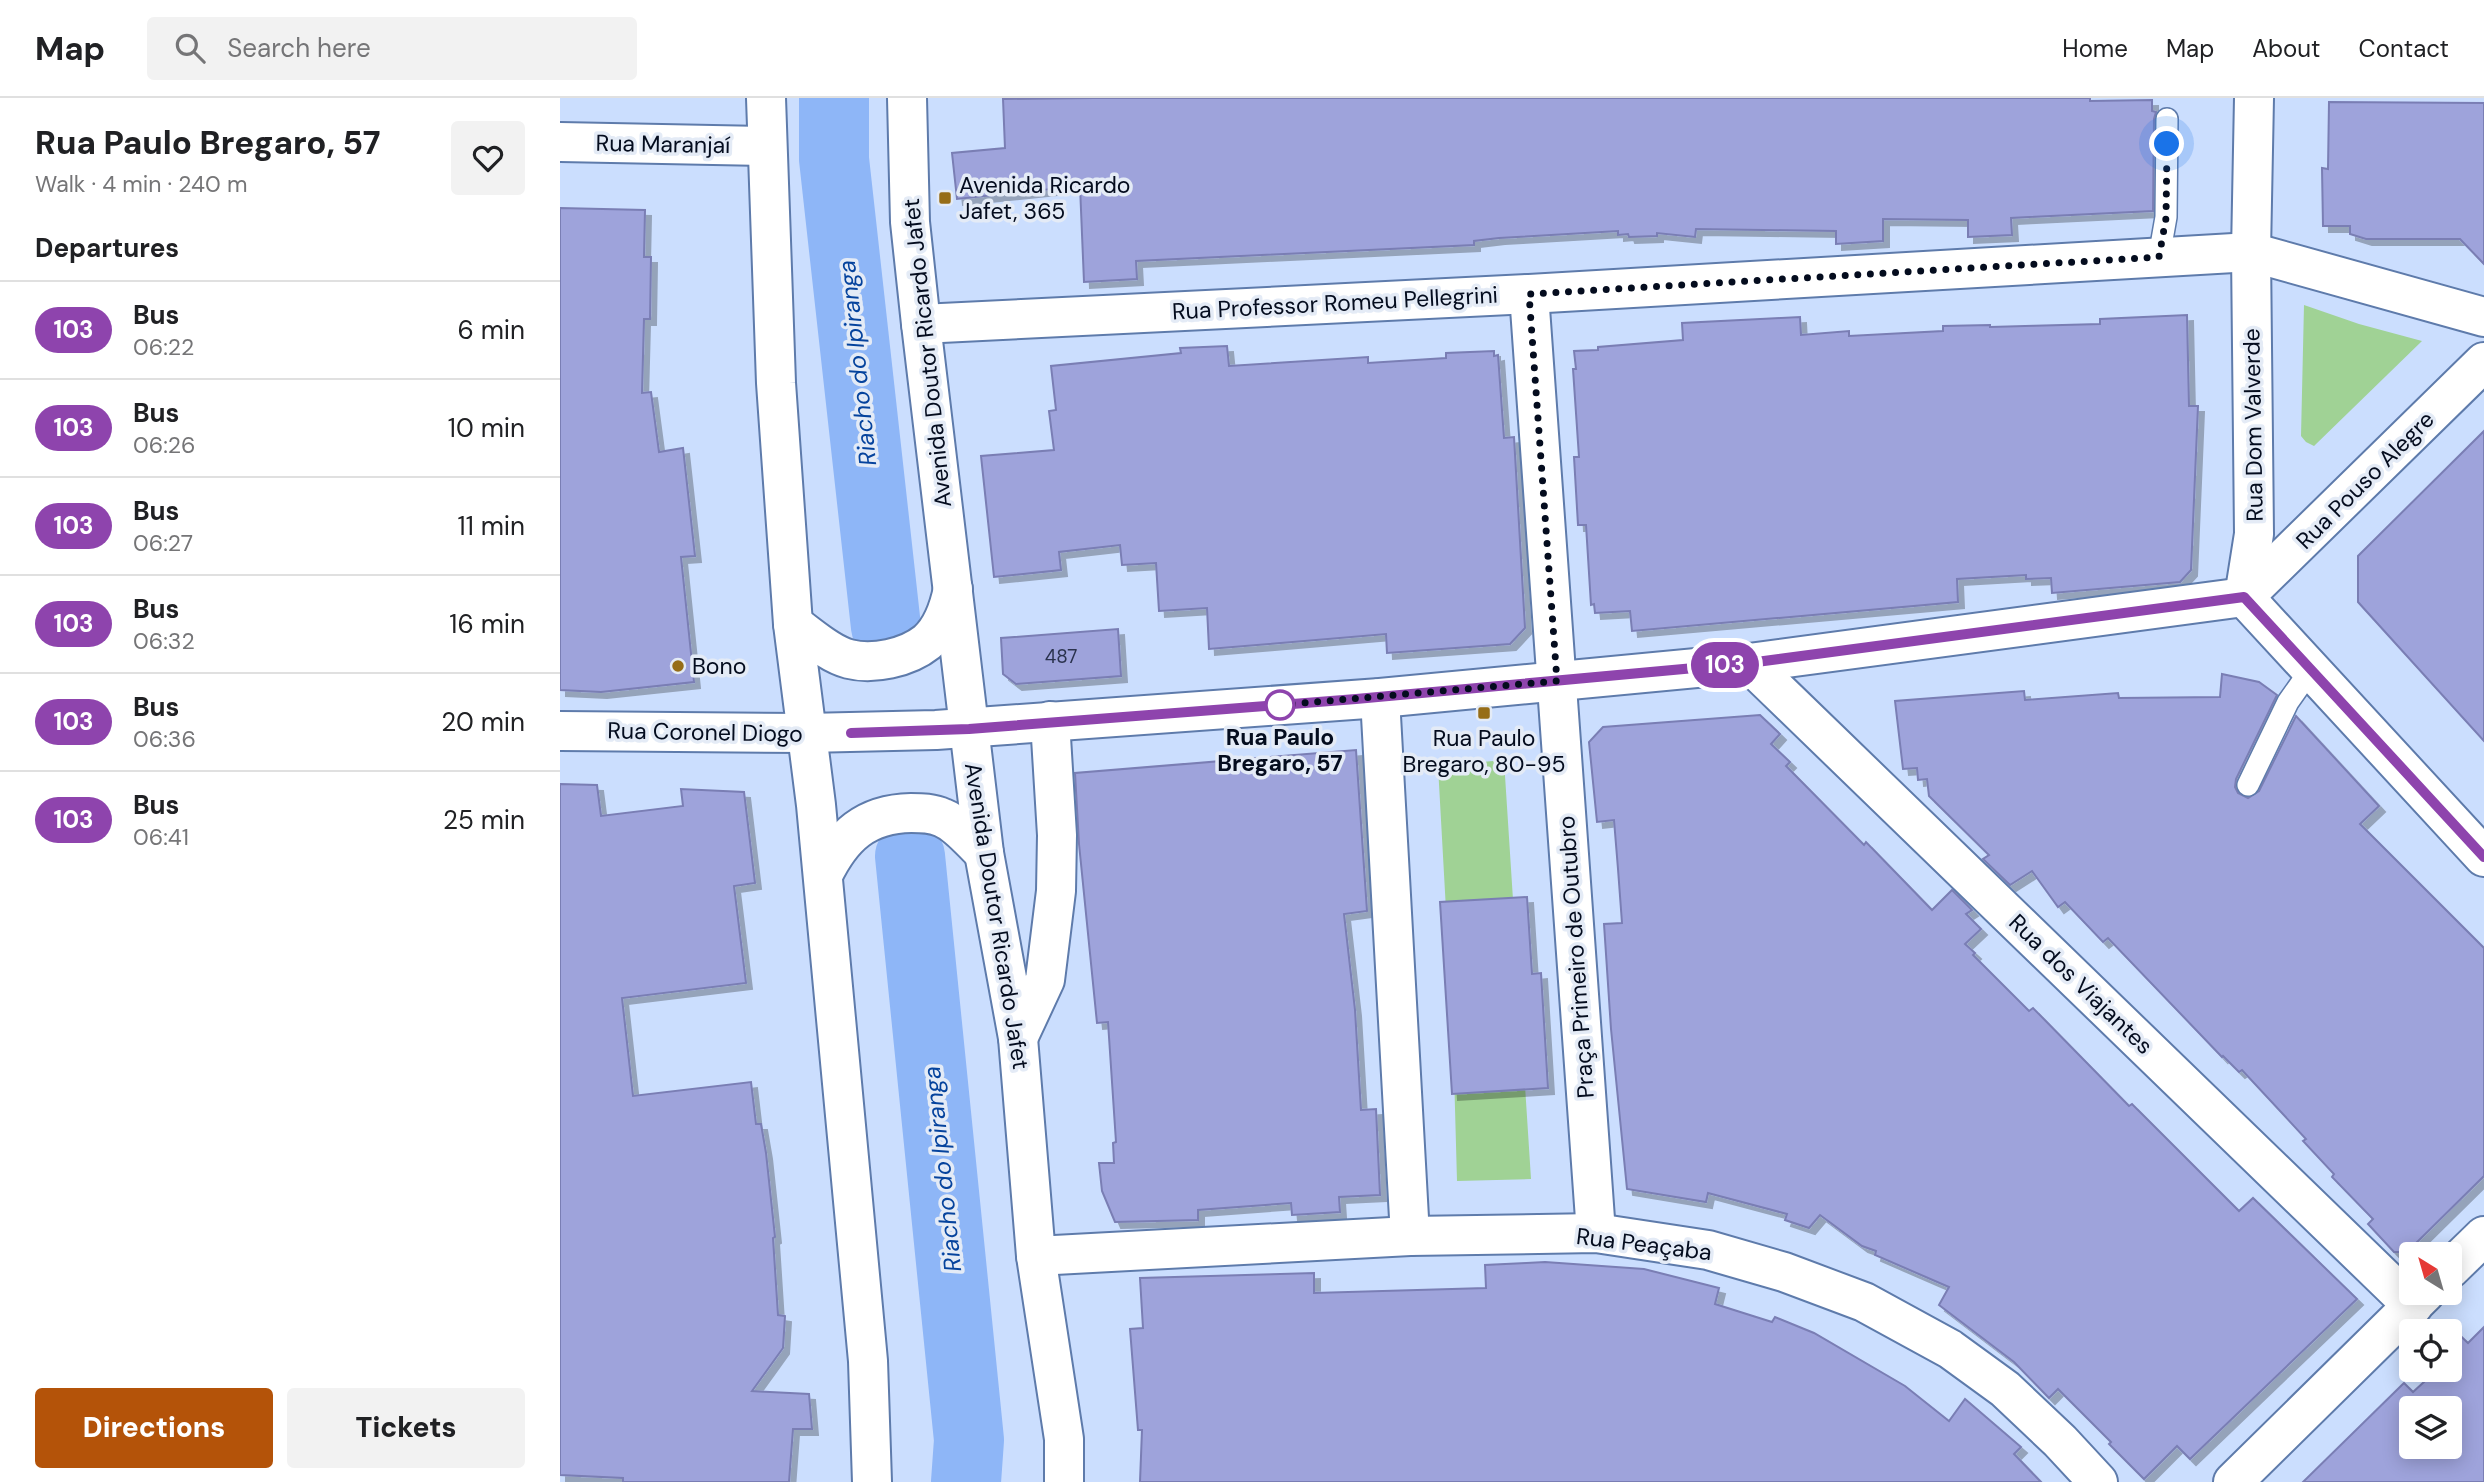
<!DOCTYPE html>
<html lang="en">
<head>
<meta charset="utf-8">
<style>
	:root { --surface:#fff; --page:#f2f2f2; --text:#202124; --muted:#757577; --line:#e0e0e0; --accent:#b45309 }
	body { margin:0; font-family:"DM Sans",sans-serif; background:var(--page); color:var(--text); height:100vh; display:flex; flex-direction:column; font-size:26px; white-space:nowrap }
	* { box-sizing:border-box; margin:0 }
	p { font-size:23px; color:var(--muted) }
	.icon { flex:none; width:38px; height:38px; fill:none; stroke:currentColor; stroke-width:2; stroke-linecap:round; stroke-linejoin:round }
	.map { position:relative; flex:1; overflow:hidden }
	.details { display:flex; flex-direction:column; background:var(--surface); width:560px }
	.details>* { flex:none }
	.badge { padding:0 14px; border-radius:23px; font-size:24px; line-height:46px }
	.needle { width:46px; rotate:323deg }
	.tools { position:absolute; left:1839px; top:1144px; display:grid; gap:14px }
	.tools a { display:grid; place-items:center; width:63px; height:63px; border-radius:7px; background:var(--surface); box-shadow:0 4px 18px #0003; font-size:35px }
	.you { position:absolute; width:35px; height:35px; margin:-18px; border:5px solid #fff; border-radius:50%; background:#1a73e8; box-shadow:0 0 0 10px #1a73e833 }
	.map>.badge { position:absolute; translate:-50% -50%; box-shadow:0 0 0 4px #fff }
	h2 { padding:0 35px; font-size:26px; line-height:63px }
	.round { display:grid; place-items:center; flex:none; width:74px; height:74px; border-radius:7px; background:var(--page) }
	.headline { display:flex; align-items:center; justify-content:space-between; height:119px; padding:0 35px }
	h1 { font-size:33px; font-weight:800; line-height:52px }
	.action { display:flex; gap:14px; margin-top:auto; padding:14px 35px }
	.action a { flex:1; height:80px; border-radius:7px; background:var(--accent); color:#fff; font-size:28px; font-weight:800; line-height:80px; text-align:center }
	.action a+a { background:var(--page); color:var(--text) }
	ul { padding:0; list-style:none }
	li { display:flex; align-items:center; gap:21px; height:98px; padding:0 35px; border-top:2px solid var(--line) }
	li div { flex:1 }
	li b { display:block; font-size:26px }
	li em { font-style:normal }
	li .badge { min-width:77px; font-weight:700; text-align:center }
	header { display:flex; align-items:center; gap:42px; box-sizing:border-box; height:98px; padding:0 35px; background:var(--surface); border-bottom:2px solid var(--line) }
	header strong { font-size:33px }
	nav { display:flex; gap:38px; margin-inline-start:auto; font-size:24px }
	.search { width:490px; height:63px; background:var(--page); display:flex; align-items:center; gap:18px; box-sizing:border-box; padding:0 24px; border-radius:7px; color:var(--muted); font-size:26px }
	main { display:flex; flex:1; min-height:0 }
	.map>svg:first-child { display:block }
</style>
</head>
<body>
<header>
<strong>Map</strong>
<div class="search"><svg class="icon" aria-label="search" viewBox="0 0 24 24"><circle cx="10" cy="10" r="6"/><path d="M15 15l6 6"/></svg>Search here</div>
<nav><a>Home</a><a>Map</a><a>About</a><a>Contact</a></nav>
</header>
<main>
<section class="details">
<div class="headline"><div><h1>Rua Paulo Bregaro, 57</h1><p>Walk · 4 min · 240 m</p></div><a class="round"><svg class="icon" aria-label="heart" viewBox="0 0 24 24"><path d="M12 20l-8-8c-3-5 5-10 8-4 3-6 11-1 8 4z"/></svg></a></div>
<h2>Departures</h2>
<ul>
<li><span class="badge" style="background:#8e44ad;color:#fff">103</span><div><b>Bus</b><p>06:22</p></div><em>6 min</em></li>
<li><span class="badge" style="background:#8e44ad;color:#fff">103</span><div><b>Bus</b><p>06:26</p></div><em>10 min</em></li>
<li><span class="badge" style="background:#8e44ad;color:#fff">103</span><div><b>Bus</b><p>06:27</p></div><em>11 min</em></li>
<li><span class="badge" style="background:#8e44ad;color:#fff">103</span><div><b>Bus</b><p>06:32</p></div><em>16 min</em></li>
<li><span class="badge" style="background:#8e44ad;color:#fff">103</span><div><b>Bus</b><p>06:36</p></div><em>20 min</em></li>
<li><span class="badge" style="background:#8e44ad;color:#fff">103</span><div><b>Bus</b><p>06:41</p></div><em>25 min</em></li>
</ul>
<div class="action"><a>Directions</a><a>Tickets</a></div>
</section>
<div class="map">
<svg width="1924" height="1384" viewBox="0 0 1924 1384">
	<defs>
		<filter id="shadow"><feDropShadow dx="6" dy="6" stdDeviation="0" flood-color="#0004"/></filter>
	</defs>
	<rect width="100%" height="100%" fill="#cbdefe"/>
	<g fill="#a0d295">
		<path d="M 1744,207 L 1799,226 L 1862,243 L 1754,348 L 1746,344 L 1741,338 Z"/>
		<path d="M 944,662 L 971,1081 L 897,1083 L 893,938 L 878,668 Z"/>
	</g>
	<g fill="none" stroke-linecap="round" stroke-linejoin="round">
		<g stroke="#8eb6f7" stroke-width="70">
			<path d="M 274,0 L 274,61 L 326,529"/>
			<path d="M 350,758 L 409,1342 L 406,1384"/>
		</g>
	</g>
	<g fill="#9ea3db" stroke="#7a7eb4" stroke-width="2" fill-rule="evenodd" filter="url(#shadow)">
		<path d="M 534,0 L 1530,0 L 1530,3 L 1592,2 L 1592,13 L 1596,14 L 1594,21 L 1593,113 L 1451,120 L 1452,137 L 1408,139 L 1408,122 L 1323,121 L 1323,143 L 1276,146 L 1276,133 L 1136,131 L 1135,139 L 1097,135 L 1097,138 L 1069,139 L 1068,136 L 1058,137 L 1058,133 L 939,140 L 914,143 L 914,147 L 576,163 L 577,181 L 524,184 L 520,88 L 397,101 L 392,55 L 445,50 L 443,1 Z"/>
		<path d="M 1769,4 L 1924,5 L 1924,166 L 1900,141 L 1806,141 L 1790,136 L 1790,128 L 1763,128 L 1762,70 L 1768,71 Z"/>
		<path d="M 0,110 L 85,112 L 84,159 L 91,159 L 90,221 L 84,221 L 82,295 L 91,294 L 99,354 L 123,350 L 135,458 L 121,459 L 134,584 L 41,594 L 0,592 Z"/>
		<path d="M 1627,217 L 1629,308 L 1638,308 L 1631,472 L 1620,484 L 1492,495 L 1491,480 L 1466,481 L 1466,477 L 1397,481 L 1398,504 L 1072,533 L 1070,513 L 1035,515 L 1034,506 L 1031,507 L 1026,427 L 1018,427 L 1014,359 L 1019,359 L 1013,271 L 1016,271 L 1014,253 L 1038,252 L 1038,249 L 1123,242 L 1122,225 L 1240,219 L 1241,237 L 1289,233 L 1289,238 L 1383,233 L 1383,228 L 1430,227 L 1430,229 L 1540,226 L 1540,221 Z"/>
		<path d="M 667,248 L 669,268 L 808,259 L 808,265 L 886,260 L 886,255 L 934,253 L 934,258 L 938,257 L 944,340 L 954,339 L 965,530 L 950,546 L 827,555 L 826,536 L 649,551 L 647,510 L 599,513 L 596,465 L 562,467 L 560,447 L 499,454 L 501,472 L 434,479 L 421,358 L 494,352 L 489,313 L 496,312 L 491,268 L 621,255 L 620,250 Z"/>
		<path d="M 1924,333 L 1924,643 L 1798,504 L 1798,458 Z"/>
		<path d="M 558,531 L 561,578 L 456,586 L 443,576 L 441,540 Z"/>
		<path d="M 1662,576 L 1699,584 L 1717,597 L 1676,681 L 1675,689 L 1678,695 L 1688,700 L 1699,693 L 1736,618 L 1819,708 L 1800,726 L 1924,850 L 1924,1078 L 1847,1154 L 1834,1154 L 1808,1126 L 1813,1121 L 1772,1079 L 1774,1076 L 1743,1043 L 1746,1041 L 1682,972 L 1679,974 L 1663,958 L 1662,959 L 1548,840 L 1543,844 L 1505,804 L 1498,809 L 1472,773 L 1450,787 L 1423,761 L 1429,757 L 1369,698 L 1367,681 L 1358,682 L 1357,670 L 1343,671 L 1335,603 L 1464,593 L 1465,602 L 1558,595 L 1559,600 L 1660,599 Z"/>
		<path d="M 1200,617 L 1220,636 L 1211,646 L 1230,664 L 1226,668 L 1304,747 L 1306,744 L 1372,812 L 1392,792 L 1412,812 L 1406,816 L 1421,831 L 1405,846 L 1415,855 L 1413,857 L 1469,913 L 1473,910 L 1569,1008 L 1572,1006 L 1679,1113 L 1693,1100 L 1797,1201 L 1630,1361 L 1617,1348 L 1584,1381 L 1549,1346 L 1551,1344 L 1498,1291 L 1489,1300 L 1454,1264 L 1379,1207 L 1389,1189 L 1315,1157 L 1316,1153 L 1302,1148 L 1260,1117 L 1249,1130 L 1225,1122 L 1227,1116 L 1148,1095 L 1146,1104 L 1067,1091 L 1051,931 L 1044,826 L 1062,825 L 1058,771 L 1054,722 L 1037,724 L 1029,644 L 1043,629 Z"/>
		<path d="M 796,652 L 807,813 L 784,816 L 795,912 L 801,1012 L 816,1011 L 820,1097 L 779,1099 L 780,1114 L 732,1117 L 731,1105 L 638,1112 L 638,1122 L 555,1124 L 542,1093 L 539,1065 L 554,1065 L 553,1045 L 556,1044 L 548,924 L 537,925 L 519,746 L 515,675 Z"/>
		<path d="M 0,686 L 37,687 L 41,718 L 123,708 L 121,691 L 184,694 L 195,785 L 174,788 L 186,885 L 62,900 L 73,998 L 191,984 L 196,1026 L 201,1026 L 206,1055 L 215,1139 L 213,1140 L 218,1217 L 225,1218 L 223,1250 L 192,1293 L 249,1296 L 252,1331 L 233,1331 L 229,1384 L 63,1384 L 63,1380 L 0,1377 Z"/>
		<path d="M 967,799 L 972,876 L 981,875 L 988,990 L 892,996 L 880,804 Z"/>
		<path d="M 985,1164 L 1084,1171 L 1159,1190 L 1155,1206 L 1212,1224 L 1215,1219 L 1254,1235 L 1345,1288 L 1389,1323 L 1405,1301 L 1461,1349 L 1454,1356 L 1481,1384 L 580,1384 L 582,1332 L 578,1332 L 570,1231 L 583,1230 L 580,1180 L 754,1175 L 754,1195 L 926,1190 L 925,1167 Z"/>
		<path d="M 1890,1228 L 1908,1245 L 1924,1229 L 1924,1384 L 1743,1384 L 1844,1285 L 1853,1294 L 1877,1272 L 1890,1272 ZM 1852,1311 L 1890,1311 L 1890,1349 L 1852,1349 Z"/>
	</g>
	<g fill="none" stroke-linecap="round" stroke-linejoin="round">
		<defs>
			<g id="service">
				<path d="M 1599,159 L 1606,119 L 1607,21"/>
				<path d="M 1688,687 L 1728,604 L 1752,570"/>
			</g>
			<g id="minor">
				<path d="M 0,44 L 207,48"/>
				<path d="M 969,196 L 1036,1135"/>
				<path d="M 361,226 L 969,196 L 1691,154 L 1924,219"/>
				<path d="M 1684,499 L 1694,436 L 1691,154 L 1694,0"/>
				<path d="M 1189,565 L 1853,1208"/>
				<path d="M 820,600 L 850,1138"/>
				<path d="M 476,1158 L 850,1138 L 1036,1135 L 1148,1152 L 1224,1174 L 1304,1204 L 1390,1251 L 1445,1291 L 1500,1343 L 1538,1384"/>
			</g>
			<g id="tertiary">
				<path d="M 1684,499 L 1924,759"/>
				<path d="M 1684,499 L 1924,264"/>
				<path d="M 0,633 L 247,635 L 376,632 L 820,600 L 1189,565 L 1684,499"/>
				<path d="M 1890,1171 L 1924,1138"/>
				<path d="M 1673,1384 L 1865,1195"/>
			</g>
			<g id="primary">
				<path d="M 206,0 L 216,285 L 233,526 L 256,707 L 308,1263 L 312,1384"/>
				<path d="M 347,0 L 350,124 L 361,226 L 424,755 L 458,940 L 476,1158 L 504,1341 L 504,1384"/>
				<path d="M 233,526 C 249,537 269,556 289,561 C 313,567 347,560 367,544 C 382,531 389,510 393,491"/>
				<path d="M 263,777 C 282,738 305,716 351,715 C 362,715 372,715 383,720 C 398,726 412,744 424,755"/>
				<path d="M 458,940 L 485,882 L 496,793 L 497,737 L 490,623"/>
			</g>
		</defs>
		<use href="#service" stroke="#5e7bab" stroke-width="24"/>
		<use href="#minor" stroke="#5e7bab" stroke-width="42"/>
		<use href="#tertiary" stroke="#5e7bab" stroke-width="42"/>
		<use href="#primary" stroke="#5e7bab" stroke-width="42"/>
		<use href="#service" stroke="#fff" stroke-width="21"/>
		<use href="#minor" stroke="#fff" stroke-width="38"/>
		<use href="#tertiary" stroke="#fff" stroke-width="38"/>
		<use href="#primary" stroke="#fff" stroke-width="38"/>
	</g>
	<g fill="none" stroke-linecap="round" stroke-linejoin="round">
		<defs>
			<path id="line" d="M 291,635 L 409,631 L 796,601 L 1189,565 L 1684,499 L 1924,759"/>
		</defs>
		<use href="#line" stroke="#fff" stroke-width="16"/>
		<use href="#line" stroke="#8e44ad" stroke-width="10"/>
		<path stroke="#040c1e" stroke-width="7" stroke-dasharray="0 12.6" d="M 720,607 L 997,583 L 969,196 L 1599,159 L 1606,120 L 1607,46"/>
	</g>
	<g fill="#966d18" stroke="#e4ebf6" stroke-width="2.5">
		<rect x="378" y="93" width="14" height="14" rx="3.5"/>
		<circle cx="118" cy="568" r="7"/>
		<rect x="917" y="608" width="14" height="14" rx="3.5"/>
	</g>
	<circle fill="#fff" stroke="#8e44ad" stroke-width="3.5" cx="720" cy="607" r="14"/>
	<g text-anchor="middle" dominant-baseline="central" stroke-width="7" stroke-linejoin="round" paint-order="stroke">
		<g font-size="19" fill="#2a324d">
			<text x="501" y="558">487</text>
		</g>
		<g font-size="23" fill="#040c1e" stroke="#e4ebf6">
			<text transform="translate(103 46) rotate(1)">Rua Maranjaí</text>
			<text transform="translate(775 205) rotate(-3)">Rua Professor Romeu Pellegrini</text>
			<text transform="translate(367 255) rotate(-96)">Avenida Doutor Ricardo Jafet</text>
			<text transform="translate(1693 327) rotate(-91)">Rua Dom Valverde</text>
			<text transform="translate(1805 382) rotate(-45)">Rua Pouso Alegre</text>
			<text transform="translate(145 634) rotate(1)">Rua Coronel Diogo</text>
			<text transform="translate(437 818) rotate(81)">Avenida Doutor Ricardo Jafet</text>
			<text transform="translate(1016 859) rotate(-94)">Praça Primeiro de Outubro</text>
			<text transform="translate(1521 886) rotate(44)">Rua dos Viajantes</text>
			<text transform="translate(1084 1146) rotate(7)">Rua Peaçaba</text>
		</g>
		<g font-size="23" fill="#040c1e" stroke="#e4ebf6" text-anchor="start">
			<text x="399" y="87">Avenida Ricardo<tspan x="399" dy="26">Jafet, 365</tspan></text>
			<text x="132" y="568">Bono</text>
			<text x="924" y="640" text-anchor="middle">Rua Paulo<tspan x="924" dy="26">Bregaro, 80-95</tspan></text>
		</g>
		<g font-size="23" font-weight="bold" fill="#040c1e" stroke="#e4ebf6">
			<text x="720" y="639">Rua Paulo<tspan x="720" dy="26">Bregaro, 57</tspan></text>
		</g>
		<g font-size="24" font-style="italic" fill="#05439d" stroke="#e4ebf6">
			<text transform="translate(297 265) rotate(-96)">Riacho do Ipiranga</text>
			<text transform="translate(382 1071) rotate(-96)">Riacho do Ipiranga</text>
		</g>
	</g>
</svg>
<div class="tools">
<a><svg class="needle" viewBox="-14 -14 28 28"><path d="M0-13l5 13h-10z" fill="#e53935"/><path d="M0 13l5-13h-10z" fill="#757577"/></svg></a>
<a><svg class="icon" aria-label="locate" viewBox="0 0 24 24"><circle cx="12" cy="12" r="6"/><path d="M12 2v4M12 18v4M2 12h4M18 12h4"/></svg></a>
<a><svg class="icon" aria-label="layers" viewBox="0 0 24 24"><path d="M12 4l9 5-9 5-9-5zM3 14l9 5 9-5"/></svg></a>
</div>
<div class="you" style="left:1607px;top:46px"></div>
<b class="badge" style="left:1165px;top:567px;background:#8e44ad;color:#fff">103</b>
</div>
</main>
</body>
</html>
